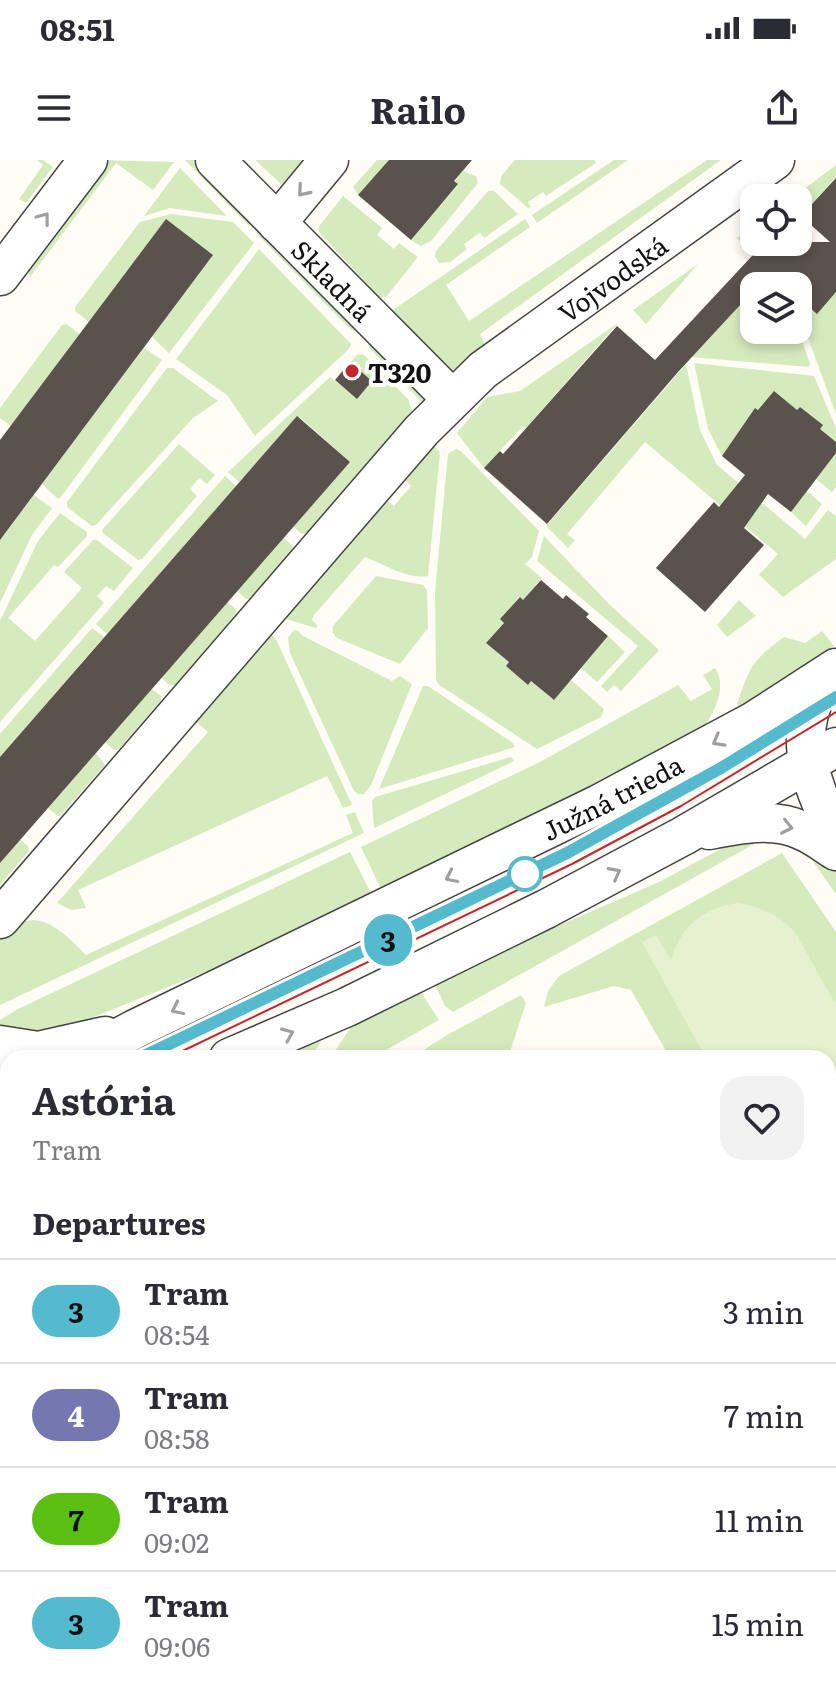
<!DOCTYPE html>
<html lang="en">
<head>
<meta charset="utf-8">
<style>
	:root { --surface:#fff; --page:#f2f2f3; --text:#2b2b33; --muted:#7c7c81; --line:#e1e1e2 }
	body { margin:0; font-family:Literata,serif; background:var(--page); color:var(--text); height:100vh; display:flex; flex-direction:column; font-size:30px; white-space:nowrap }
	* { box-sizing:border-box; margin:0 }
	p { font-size:26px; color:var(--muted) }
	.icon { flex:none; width:44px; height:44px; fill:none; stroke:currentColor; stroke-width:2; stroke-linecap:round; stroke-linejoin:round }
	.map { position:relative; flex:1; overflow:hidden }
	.drawer { position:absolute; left:0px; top:890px; width:836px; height:640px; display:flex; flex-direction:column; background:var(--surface); border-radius:24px 24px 0 0; box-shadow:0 4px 12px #0003 }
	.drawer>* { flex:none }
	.badge { padding:0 16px; border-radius:26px; font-size:28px; line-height:52px }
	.fabs { position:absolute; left:740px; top:24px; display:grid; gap:16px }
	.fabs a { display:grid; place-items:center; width:72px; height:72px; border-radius:16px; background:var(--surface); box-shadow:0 4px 12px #0003; font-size:40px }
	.map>.badge { position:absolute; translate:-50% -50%; box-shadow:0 0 0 4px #fff }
	h2 { padding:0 32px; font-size:30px; line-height:72px }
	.round { display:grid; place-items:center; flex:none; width:84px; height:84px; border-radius:24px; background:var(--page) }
	.head { display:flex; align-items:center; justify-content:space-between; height:136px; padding:0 32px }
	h1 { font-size:38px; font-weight:700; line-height:60px }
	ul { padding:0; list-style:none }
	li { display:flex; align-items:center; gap:24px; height:104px; padding:0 32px; border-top:2px solid var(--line) }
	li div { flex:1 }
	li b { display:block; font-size:30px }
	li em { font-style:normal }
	li .badge { min-width:88px; font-weight:700; text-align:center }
	.status { display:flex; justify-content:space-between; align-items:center; height:56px; padding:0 40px; background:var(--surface); direction:ltr }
	.status svg { height:22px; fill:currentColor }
	header { display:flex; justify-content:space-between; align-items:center; height:104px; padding:0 32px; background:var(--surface); font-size:36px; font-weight:700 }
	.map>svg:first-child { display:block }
</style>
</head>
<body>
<div class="status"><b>08:51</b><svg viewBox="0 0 49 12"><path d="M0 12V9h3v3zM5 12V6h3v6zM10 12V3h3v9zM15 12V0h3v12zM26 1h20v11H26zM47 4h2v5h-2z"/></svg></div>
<header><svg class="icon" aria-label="menu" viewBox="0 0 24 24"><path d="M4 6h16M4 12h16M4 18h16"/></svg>Railo<svg class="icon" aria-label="share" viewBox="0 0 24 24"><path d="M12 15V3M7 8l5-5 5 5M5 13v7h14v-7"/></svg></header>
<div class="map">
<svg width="836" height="1530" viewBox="0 0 836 1530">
	<rect width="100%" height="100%" fill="#fffdf5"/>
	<g fill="#d5ebbd">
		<path d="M 37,0 L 43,0 L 53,7 L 26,43 L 19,39 L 43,5 Z"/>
		<path d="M 99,0 L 174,2 L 153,30 L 116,3 L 30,117 L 26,107 Z"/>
		<path d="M 185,0 L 201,0 L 257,58 L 249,66 Z"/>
		<path d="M 255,0 L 305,0 L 282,25 Z"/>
		<path d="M 377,0 L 388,0 L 391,5 L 358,35 L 353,27 Z"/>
		<path d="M 515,0 L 594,0 L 596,3 L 546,36 L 543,32 L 528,42 L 531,47 L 528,48 L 500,24 L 501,16 Z"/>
		<path d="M 614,0 L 628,0 L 537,63 L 532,55 Z"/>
		<path d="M 707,0 L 721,0 L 480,174 L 487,189 L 459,209 L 443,211 L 387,154 L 525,59 L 530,67 L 446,125 L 469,161 Z"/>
		<path d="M 836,5 L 836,17 L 798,59 L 798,38 L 792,38 Z"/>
		<path d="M 180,8 L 227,56 L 170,48 L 144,56 Z"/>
		<path d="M 463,11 L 476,16 L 478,23 L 431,81 L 421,86 L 411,80 L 421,68 L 418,65 L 440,46 L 458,25 L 455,21 Z"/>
		<path d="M 488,31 L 494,31 L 518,54 L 484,78 L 480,73 L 464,84 L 467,89 L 450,102 L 439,103 L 435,96 L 436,91 Z"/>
		<path d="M 343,36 L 382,68 L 377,75 L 394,89 L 399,83 L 418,97 L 386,137 L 380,138 L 318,71 L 320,65 Z"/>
		<path d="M 171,54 L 233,62 L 254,83 L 169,193 L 152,177 L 213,95 L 167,60 L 89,162 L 75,151 L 75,147 L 140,62 Z"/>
		<path d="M 263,65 L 363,165 L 357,171 L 351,170 L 256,73 Z"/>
		<path d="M 754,66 L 754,82 L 778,82 L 779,115 L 771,126 L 758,126 L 753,96 L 737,78 Z"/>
		<path d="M 259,89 L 351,184 L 349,189 L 255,276 L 227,235 L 176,199 Z"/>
		<path d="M 698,104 L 646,164 L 633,150 Z"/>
		<path d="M 754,130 L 754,170 L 798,169 L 810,204 L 809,207 L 691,197 Z"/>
		<path d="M 836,132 L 836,254 L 798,151 L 798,137 Z"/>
		<path d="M 618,163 L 526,268 L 522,267 L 484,308 L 457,273 L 487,237 L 520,231 Z"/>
		<path d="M 66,164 L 80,174 L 11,266 L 0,258 L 0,248 L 62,165 Z"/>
		<path d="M 368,179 L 423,235 L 424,244 L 369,188 Z"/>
		<path d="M 144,188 L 162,200 L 60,338 L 57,338 L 42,324 Z"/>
		<path d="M 358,194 L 364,195 L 408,239 L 412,250 L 307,373 L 302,374 L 290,364 L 350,302 L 302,259 L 297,257 L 239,322 L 228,312 L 330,217 L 357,238 L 372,221 L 350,202 Z"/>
		<path d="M 694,203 L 814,216 L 836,268 L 836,282 L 820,269 L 822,265 L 800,247 L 797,250 L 755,249 L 722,296 L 708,269 Z"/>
		<path d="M 686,204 L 700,270 L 717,305 L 805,379 L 828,350 L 836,356 L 836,399 L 783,437 L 759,415 L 778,394 L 645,282 L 567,374 L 575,380 L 568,388 L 546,366 Z"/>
		<path d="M 167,208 L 173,208 L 218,241 L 193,258 L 96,365 L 92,366 L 67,347 L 67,342 Z"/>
		<path d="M 179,284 L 215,315 L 207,324 L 199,318 L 190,329 L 197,336 L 142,399 L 138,400 L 103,373 L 102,370 Z"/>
		<path d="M 433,284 L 440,293 L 428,416 C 408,420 384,404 365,397 L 314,455 L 312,460 L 318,466 L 316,468 L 286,459 L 284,454 L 385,339 L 394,346 L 411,326 L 403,318 Z"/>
		<path d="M 456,289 L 461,291 L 539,371 L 532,397 L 525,404 L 542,418 L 523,440 L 519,437 L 501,459 L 504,463 L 486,483 L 509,502 L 506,506 L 528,524 L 531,521 L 553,540 L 571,520 L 604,549 L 601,557 L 537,589 L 439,525 L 436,520 L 435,432 L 448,294 Z"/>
		<path d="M 836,293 L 836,327 L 832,332 L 816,319 Z"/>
		<path d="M 225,316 L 236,326 L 107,474 L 96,464 Z"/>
		<path d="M 807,331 L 822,344 L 806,366 L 791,352 Z"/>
		<path d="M 34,335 L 52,348 L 32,375 L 0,443 L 0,380 Z"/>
		<path d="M 60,353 L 87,372 L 87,376 L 58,407 L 54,405 L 8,458 L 35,481 L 82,428 L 64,412 L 93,380 L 97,380 L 133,408 L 114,431 L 106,426 L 97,436 L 104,443 L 0,562 L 0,461 L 38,381 Z"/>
		<path d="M 280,375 L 293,386 L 293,389 L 250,439 L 246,439 L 234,428 Z"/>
		<path d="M 544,376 L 609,444 L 659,490 L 621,531 L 614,525 L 607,532 L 601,526 L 638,486 L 537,401 Z"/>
		<path d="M 376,416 L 423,425 L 427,430 L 428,468 L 400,504 L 337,478 L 333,473 L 333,466 Z"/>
		<path d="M 739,440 L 756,456 L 727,477 L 717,465 Z"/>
		<path d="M 227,442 L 236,449 L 236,454 L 175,525 L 169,525 L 158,514 Z"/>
		<path d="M 92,468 L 104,477 L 0,597 L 0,574 Z"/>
		<path d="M 294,470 L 298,471 L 303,476 L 392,521 L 400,516 L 412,524 L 371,625 L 364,634 L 358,634 L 354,631 L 290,493 L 288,478 Z"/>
		<path d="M 822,471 L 834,486 L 742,549 L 737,544 C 750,507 751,501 784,477 L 805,483 Z"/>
		<path d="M 270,475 L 275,477 L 352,645 L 343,648 L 327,616 L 78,730 L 86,748 L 71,750 L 57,743 L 208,572 L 193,559 L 265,476 Z"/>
		<path d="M 608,476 L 625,492 L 597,522 L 581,508 Z"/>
		<path d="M 715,508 C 728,526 714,556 700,571 L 546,652 L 382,731 L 361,687 L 540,602 L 678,525 L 691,541 L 712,529 L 703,515 Z"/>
		<path d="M 148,526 L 161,536 L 161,541 L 118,590 L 114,590 L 102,579 Z"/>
		<path d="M 423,526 L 428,526 L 513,583 L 515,587 L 379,629 Z"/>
		<path d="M 96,593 L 105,605 L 59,657 L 48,648 Z"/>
		<path d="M 511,597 L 514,601 L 374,668 L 372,641 L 375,637 Z"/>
		<path d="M 355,652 L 364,673 L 0,845 L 0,779 C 33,741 60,768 86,795 L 353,673 L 346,655 Z"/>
		<path d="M 774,673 L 453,852 L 445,846 L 433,820 L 659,722 L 741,678 Z"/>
		<path d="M 17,677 L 28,686 L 29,691 L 0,725 L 0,703 L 11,690 Z"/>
		<path d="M 800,683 L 836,699 L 836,734 Z"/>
		<path d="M 350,692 L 372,735 L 237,799 L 94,857 L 64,874 L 0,873 L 0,860 L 18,849 Z"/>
		<path d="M 782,693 L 836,772 L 836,977 L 828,990 L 828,898 L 670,898 L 631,830 L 614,826 L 544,847 L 548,831 L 559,816 Z"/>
		<path d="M 418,828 L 439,860 L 372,898 L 335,897 L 333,894 L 354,862 Z"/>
		<path d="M 521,835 L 526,843 L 508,898 L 411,898 L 447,875 Z"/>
		<path d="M 322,876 C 319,901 288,898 269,898 Z"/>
		<path d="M 5,1124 L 8,1130 L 8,1266 L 0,1257 L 0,1127 Z"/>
		<path d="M 836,1202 L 836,1270 L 828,1274 L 828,1205 Z"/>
		<path d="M 836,1282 L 836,1327 L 828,1309 L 828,1286 Z"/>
		<path d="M 8,1379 L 8,1423 L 0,1420 L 0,1398 Z"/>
		<path d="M 828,1437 L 836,1458 L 836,1530 L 828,1510 Z"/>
		<path d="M 289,1522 L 749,1522 L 752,1530 L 294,1530 Z"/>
	</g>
	<g fill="#e6f2cf">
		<path d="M 739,743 C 763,748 780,755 796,774 L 836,845 L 836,960 L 828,965 L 828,898 L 706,898 L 642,782 L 656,775 L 671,800 C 681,766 704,747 739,743 Z"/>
		<path d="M 334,1522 L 567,1522 L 572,1530 L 339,1530 Z"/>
	</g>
	<g fill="#5a524d">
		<path d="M 389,0 L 472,0 L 454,21 L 458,24 L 411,80 L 358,35 Z"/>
		<path d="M 836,18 L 836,132 L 817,154 L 798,137 L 798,126 L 786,126 L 771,113 L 758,126 L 754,126 L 754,130 L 678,212 L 547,364 L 484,308 L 500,291 L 503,294 L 617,166 L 655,200 L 765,82 L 830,82 L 801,56 Z"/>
		<path d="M 166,59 L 213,95 L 0,380 L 0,280 Z"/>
		<path d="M 350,202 L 372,221 L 357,239 L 335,220 Z"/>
		<path d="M 774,231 L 797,250 L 800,247 L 823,265 L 820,269 L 836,282 L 836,293 L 791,352 L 768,334 L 744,368 L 764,385 L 705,452 L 656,408 L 714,342 L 719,347 L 745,315 L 722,296 L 755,248 L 758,250 Z"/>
		<path d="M 297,256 L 350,302 L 0,703 L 0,597 Z"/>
		<path d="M 541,420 L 563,439 L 566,435 L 589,454 L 586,457 L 608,476 L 554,540 L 531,521 L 528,525 L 506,506 L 509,502 L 486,483 L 504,463 L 500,459 L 520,437 L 523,440 Z"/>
	</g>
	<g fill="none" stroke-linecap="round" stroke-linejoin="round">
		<defs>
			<g id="minor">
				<path id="s1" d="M 215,0 L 452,239"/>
				<path d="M 277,63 L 329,0"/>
				<path d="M 0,116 L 88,0"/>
				<path d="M 830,513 C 787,567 809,619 836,675"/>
				<path d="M 709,670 C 739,664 774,657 803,671 C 815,676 825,684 836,691"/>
				<path id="s2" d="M 0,759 L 422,270 L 483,210 L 775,0"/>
				<path d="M 0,885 L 38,891 L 105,876"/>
				<path id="s3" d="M 81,898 L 135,869 L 599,644 L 754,561 L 836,508"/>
				<path d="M 229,898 L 347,847 L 546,749 L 683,676 L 836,587"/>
				<path d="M 0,912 L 8,928"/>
				<path d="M 0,959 L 8,966"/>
				<path d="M 3,1013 L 8,1001"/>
			</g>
		</defs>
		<use href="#minor" stroke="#444" stroke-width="41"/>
		<use href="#minor" stroke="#fff" stroke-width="38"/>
		<g stroke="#c4262e" stroke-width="2">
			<path d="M 140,898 L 567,693 L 707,616 L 836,537"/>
			<path d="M 168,898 L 572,704 L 681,646 L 836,552"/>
			<path d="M 0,977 L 8,973"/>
			<path d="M 0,993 L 8,988"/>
		</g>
	</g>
	<defs><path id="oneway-chevron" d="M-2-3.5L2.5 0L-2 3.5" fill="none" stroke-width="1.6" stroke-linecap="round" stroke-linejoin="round" transform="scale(2)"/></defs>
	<g stroke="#a0a0a0">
		<use href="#oneway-chevron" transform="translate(303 31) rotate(130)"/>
		<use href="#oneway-chevron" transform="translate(44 58) rotate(-53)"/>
		<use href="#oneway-chevron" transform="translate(718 581) rotate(151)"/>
		<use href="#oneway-chevron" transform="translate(787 667) rotate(12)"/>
		<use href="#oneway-chevron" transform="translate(615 713) rotate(-28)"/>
		<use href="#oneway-chevron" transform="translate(451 717) rotate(154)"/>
		<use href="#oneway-chevron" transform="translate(177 849) rotate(154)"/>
		<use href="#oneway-chevron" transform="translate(288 874) rotate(-23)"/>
	</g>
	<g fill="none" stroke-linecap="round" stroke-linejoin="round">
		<defs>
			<path id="line" d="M 140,898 L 567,693 L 721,608 L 836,537"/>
		</defs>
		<use href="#line" stroke="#fff" stroke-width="18"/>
		<use href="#line" stroke="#55bace" stroke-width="12"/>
	</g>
	<circle fill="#c4262e" stroke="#fff" stroke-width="3" cx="352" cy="211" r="8"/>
	<circle fill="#fff" stroke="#55bace" stroke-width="4" cx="525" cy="714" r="16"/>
	<g text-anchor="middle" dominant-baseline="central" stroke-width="8" stroke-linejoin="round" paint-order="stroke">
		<g font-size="26" fill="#111" stroke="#fff">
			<text stroke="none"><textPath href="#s2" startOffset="890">Vojvodská</textPath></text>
			<text stroke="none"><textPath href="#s1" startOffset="168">Skladná</textPath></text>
			<text stroke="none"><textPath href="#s3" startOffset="592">Južná trieda</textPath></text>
		</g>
		<g font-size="26" font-weight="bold" fill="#111" stroke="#fff" text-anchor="start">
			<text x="368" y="211">T320</text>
		</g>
	</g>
</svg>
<div class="fabs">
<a><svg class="icon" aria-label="locate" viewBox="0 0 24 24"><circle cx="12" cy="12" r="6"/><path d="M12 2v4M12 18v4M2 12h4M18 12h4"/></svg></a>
<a><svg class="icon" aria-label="layers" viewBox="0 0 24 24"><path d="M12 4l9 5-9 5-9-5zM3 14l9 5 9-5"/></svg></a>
</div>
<b class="badge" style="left:388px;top:780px;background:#55bace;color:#111">3</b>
<section class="drawer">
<div class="head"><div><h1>Astória</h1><p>Tram</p></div><a class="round"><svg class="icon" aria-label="heart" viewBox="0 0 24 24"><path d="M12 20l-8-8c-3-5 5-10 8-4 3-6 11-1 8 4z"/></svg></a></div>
<h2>Departures</h2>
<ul>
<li><span class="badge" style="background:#55bace;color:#111">3</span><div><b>Tram</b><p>08:54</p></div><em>3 min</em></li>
<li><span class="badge" style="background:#7477b0;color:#fff">4</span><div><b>Tram</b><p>08:58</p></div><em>7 min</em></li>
<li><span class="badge" style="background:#5cbf14;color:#111">7</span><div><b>Tram</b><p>09:02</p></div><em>11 min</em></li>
<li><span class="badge" style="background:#55bace;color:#111">3</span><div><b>Tram</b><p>09:06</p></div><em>15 min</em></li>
</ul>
</section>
</div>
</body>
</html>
